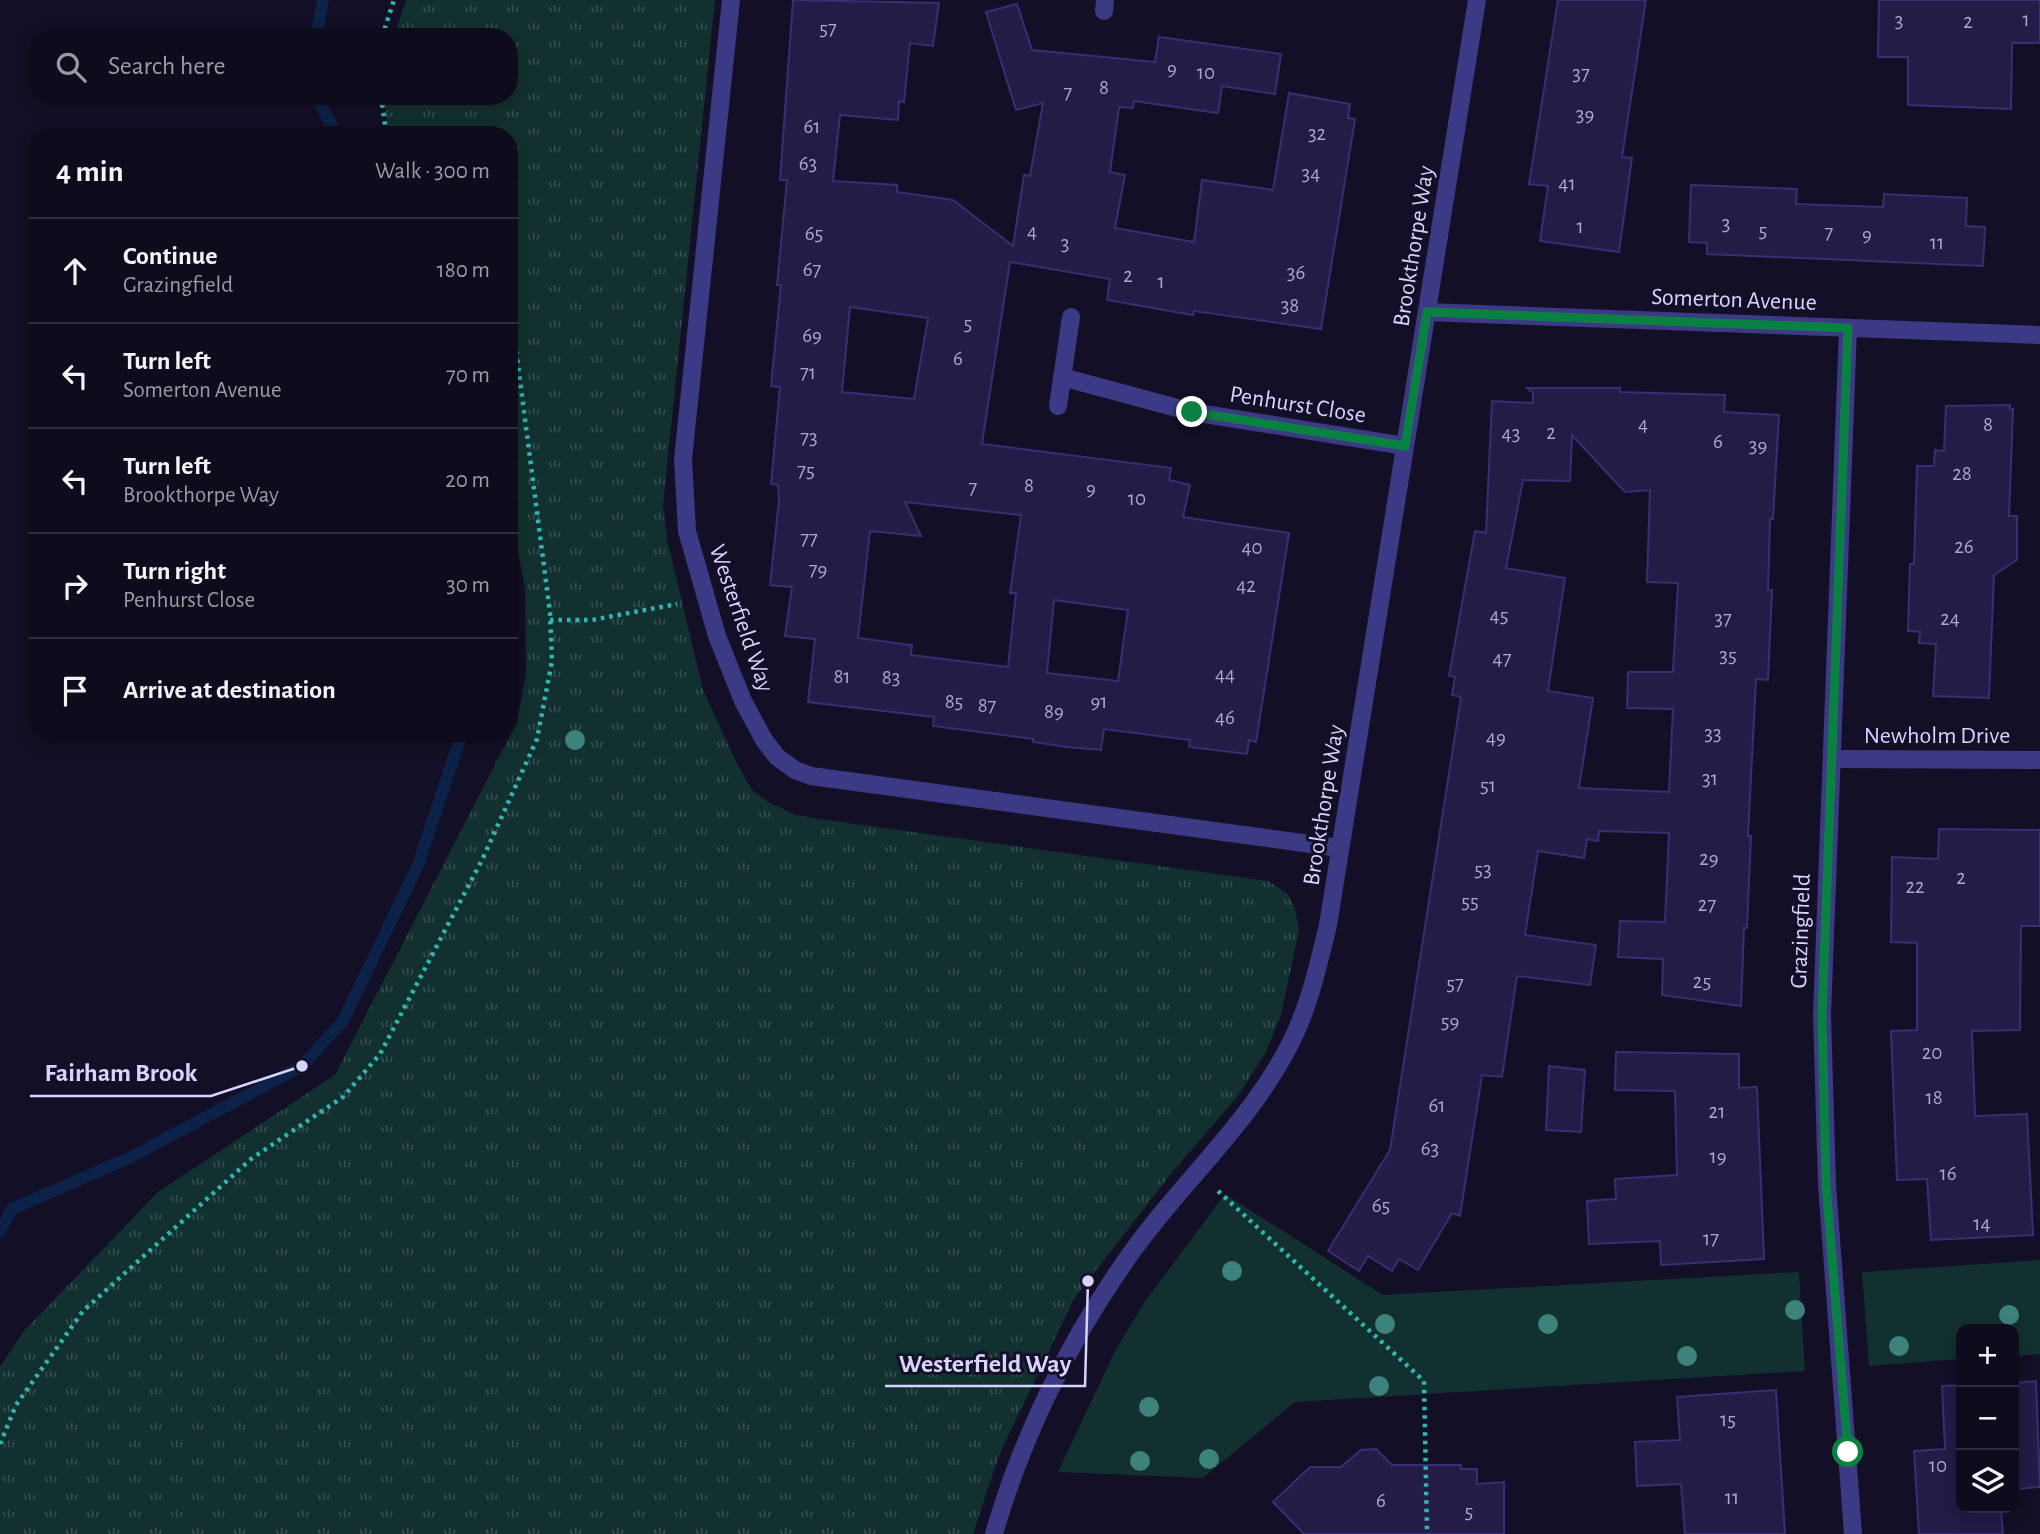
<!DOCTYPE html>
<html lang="en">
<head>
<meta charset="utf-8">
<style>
  :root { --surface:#0e0b1c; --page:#1c1929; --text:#f1f3f6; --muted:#9b9ba3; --line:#2e2b3b }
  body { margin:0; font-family:"Alegreya Sans",sans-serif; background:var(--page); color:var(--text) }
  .controls { position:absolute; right:21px; bottom:21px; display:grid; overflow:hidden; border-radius:14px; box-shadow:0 4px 18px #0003 }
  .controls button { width:63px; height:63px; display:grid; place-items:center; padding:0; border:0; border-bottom:2px solid var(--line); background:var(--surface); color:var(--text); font:35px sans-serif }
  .stop { position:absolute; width:21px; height:21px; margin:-16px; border:5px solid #0b8043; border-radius:50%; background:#fff }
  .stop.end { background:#0b8043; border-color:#fff; box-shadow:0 2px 7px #0008 }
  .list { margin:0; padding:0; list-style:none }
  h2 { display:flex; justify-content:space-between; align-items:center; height:91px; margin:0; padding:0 28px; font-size:30px }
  h2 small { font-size:23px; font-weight:400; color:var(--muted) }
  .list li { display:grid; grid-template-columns:46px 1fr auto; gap:21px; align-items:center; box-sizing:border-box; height:105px; padding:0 28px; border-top:2px solid var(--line) }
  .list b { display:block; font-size:26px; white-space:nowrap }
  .list p { margin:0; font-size:23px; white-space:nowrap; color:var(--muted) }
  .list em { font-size:23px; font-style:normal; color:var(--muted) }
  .icon { flex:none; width:38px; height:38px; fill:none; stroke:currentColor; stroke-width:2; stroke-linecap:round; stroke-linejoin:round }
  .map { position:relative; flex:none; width:2040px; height:1534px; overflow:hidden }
  .search { position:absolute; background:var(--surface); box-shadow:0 4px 18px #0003; left:28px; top:28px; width:490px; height:77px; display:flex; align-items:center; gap:18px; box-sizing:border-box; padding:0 24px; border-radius:28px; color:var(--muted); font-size:26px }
  .panel { position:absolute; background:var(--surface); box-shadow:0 4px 18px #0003; left:28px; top:126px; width:490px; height:616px; border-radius:28px }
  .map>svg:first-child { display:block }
</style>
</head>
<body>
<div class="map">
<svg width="2040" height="1534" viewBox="0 0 2040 1534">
  <defs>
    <pattern id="park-tufts" width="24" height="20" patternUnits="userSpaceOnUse" patternTransform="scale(1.75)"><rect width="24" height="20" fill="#12302f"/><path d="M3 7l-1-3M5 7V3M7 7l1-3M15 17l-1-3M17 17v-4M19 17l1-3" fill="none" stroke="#344d4e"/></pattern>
  </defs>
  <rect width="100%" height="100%" fill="#130f26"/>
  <!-- grass -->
  <g fill="#12302f">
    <path d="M1225 1194 1383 1295 1799 1272 1805 1371 1295 1402 1203 1478 1058 1472 1115 1351 1144 1303Z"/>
    <path d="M2040 1260V1354L2014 1356V1329H1961V1359L1869 1366 1862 1272Z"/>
  </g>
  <!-- park -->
  <path fill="url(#park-tufts)" d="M406 0H715L663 505 667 539 703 690 737 764 752 790 768 802 796 815 819 819 1268 881 1287 893 1295 908 1299 930 1281 1015 1265 1054 1237 1097 1174 1170 1074 1299 999 1455 973 1534H0V1367L24 1331 158 1192 335 1075 517 722 526 673 525 588 509 504V135H388L384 96H509V37H394Z"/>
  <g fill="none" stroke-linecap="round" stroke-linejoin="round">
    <!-- stream -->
    <g stroke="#0c2248" stroke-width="12">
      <path d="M316 37 323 0"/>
      <path d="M321 96V106L337 135"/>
      <path d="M0 1231 12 1209 131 1157 302 1066 343 1021 418 865 462 733"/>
    </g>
  </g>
  <!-- building -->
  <g fill="#241b47" stroke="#3b2d73" stroke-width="2" fill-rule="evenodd">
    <path d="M793 0 939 3 933 46 910 43 904 102 899 101 898 120 840 115 833 181 897 185V192L953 200 1013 246 1024 175 1030 176 1043 103 1016 110 986 12 1017 4 1032 50 1155 62 1159 37 1281 54 1275 94 1222 86 1218 113 1134 101 1133 108 1119 107 1110 172 1125 175 1115 228 1194 242 1202 180 1273 190 1289 93 1350 104 1348 118 1355 119 1321 329 1194 311 1193 315 1107 300 1110 279 1010 262 997 346 982 444 1171 468 1169 480 1190 485 1183 517 1289 533 1256 742 1249 740 1247 754 1189 747 1190 740 1104 729 1101 750 1067 747 1033 742V739L933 726 934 717 808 702 815 639 785 636 792 587 770 585 779 500 778 485 771 484 780 387 771 386 781 285H777L787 180H780ZM850 307 928 318 914 399 842 392ZM905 502 1021 515 1010 593H1016L1008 667 911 655 912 645 858 638 870 531 921 536ZM1054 600 1128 610 1118 681 1047 673Z"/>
    <path d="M1558 0H1646L1622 157 1632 158 1619 252 1540 241 1548 186 1529 184Z"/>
    <path d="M1879 0H2040V43H2012L2011 109 1908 105V57H1878Z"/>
    <path d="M1691 185 1797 189 1796 204 1883 207 1884 194 1967 198 1966 226 1985 227 1983 266 1707 254V243L1689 242Z"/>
    <path d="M1527 388H1620V392L1725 395 1724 412 1779 415 1773 519H1770L1768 590H1772L1768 680 1756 679 1748 836H1751L1747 928H1744L1741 1006 1662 995 1663 959 1618 957 1620 921 1665 922 1669 833 1599 831 1598 841 1587 839 1584 858 1538 851 1525 935 1596 945 1590 985 1517 976 1502 1077 1482 1075 1460 1216 1452 1213 1418 1270 1399 1259 1392 1271 1368 1256 1359 1271 1328 1251 1390 1150 1461 697 1452 695 1455 677 1449 676 1475 531 1486 533 1492 401 1533 403V393ZM1572 435 1625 492 1650 490 1647 582 1678 583 1673 672H1628L1627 708 1673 709 1669 792 1579 788 1593 698 1548 691 1565 578 1506 568 1523 480 1570 481Z"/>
    <path d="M2010 405V409H2013L2009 516H2017V560L1994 575 1989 698 1933 696 1936 644 1919 643 1920 632 1908 631 1910 564H1914L1917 466H1934L1935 450 1944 451 1946 406Z"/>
    <path d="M1939 829 2040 830V926H2021L2020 1030 1972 1031 1975 1116 2027 1114 2033 1235 1931 1240 1927 1179 1897 1180 1891 1031 1917 1030V943L1891 942 1892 857 1938 859Z"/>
    <path d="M1616 1052 1739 1054V1088L1757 1087 1764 1259 1661 1265 1660 1241 1589 1244 1587 1201 1616 1199 1615 1179 1677 1175 1675 1091 1615 1090Z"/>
    <path d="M1549 1066 1585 1070 1581 1132 1546 1130Z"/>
    <path d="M2036 1381 2040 1487 2014 1489V1383Z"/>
    <path d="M1961 1385V1508H2001L2003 1534H1919L1914 1451 1945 1449 1942 1386Z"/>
    <path d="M1776 1390 1785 1534H1685L1681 1484 1637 1486 1635 1442 1680 1440 1677 1397Z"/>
    <path d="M1376 1449 1392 1465H1461V1469H1477V1484L1504 1482V1534H1304L1273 1502 1310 1467H1341L1361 1450Z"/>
  </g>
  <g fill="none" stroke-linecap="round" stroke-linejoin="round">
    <!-- path -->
    <g stroke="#2fb8b0" stroke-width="4.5" stroke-dasharray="3.5 5" stroke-linecap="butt">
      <path d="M382 37 394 0"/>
      <path d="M381 96 385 125 394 135"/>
      <path d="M509 273 517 279"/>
      <path d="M550 620H592L677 604"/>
      <path d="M1218 1191 1424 1381 1427 1534"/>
      <path d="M0 1444 16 1405 83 1311 251 1159 343 1097 380 1054 482 860 537 739 552 661 550 613 509 295"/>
    </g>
    <!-- minor -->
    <g stroke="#3d3a85" stroke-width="18">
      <path d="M731 0 683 459 687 531 717 636 743 701 764 740 777 757 795 770 811 776 1340 848"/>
      <path d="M1104 11 1105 0"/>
      <path d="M1427 312 2040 335"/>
      <path d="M1848 328 1822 1015 1827 1185 1853 1534"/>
      <path d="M1062 377 1192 412 1405 446"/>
      <path d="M1058 406 1071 317"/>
      <path d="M1833 759 2040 760"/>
      <path d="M994 1534C1021 1440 1066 1347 1122 1266 1173 1190 1247 1128 1289 1046 1309 1008 1318 966 1328 925L1477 0"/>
    </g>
  </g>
  <!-- trees -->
  <g fill="#3d827b">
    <circle cx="575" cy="740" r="10"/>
    <circle cx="1232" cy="1271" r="10"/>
    <circle cx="1795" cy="1310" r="10"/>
    <circle cx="2009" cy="1315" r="10"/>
    <circle cx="1385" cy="1324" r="10"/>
    <circle cx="1548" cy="1324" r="10"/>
    <circle cx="1899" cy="1346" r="10"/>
    <circle cx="1687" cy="1356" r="10"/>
    <circle cx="1379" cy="1386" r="10"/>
    <circle cx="1149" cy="1407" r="10"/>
    <circle cx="1209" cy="1459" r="10"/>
    <circle cx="1140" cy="1461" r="10"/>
  </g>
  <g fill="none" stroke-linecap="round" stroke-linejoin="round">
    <!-- route -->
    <path stroke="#0b8043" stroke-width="9" d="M1192 412 1405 446 1427 312 1848 328 1822 1015 1826 1185 1848 1452"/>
  </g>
  <g text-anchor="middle" stroke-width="6" stroke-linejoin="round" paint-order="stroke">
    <!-- number labels -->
    <g font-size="21" fill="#aca6d1">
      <text x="2026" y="26">1</text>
      <text x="1899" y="27">3</text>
      <text x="1968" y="28">2</text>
      <text x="828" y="35">57</text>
      <text x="1172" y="75">9</text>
      <text x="1206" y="79">10</text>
      <text x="1581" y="80">37</text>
      <text x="1104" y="94">8</text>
      <text x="1068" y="99">7</text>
      <text x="1585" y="121">39</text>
      <text x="812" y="133">61</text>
      <text x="1317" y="140">32</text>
      <text x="808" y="170">63</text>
      <text x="1311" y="180">34</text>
      <text x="1567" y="190">41</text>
      <text x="1726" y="230">3</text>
      <text x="1580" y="233">1</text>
      <text x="1763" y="237">5</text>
      <text x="1032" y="238">4</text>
      <text x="1829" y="239">7</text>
      <text x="814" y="240">65</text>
      <text x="1867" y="241">9</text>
      <text x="1937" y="249">11</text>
      <text x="1065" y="250">3</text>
      <text x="812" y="276">67</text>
      <text x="1296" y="279">36</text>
      <text x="1128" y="282">2</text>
      <text x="1161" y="288">1</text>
      <text x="1290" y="312">38</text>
      <text x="968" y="330">5</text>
      <text x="812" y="342">69</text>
      <text x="958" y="365">6</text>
      <text x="808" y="379">71</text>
      <text x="1643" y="431">4</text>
      <text x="1988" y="431">8</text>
      <text x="1551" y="439">2</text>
      <text x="1511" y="440">43</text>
      <text x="809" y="444">73</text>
      <text x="1718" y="448">6</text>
      <text x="1758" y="452">39</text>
      <text x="806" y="477">75</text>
      <text x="1962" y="480">28</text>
      <text x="1029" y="492">8</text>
      <text x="973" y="494">7</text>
      <text x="1091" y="495">9</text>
      <text x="1137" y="505">10</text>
      <text x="809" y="545">77</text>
      <text x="1964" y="553">26</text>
      <text x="1252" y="554">40</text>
      <text x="818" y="576">79</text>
      <text x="1246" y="592">42</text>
      <text x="1499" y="622">45</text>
      <text x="1723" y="625">37</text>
      <text x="1950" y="625">24</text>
      <text x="1728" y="662">35</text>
      <text x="1502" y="665">47</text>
      <text x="1225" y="681">44</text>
      <text x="842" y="683">81</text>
      <text x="891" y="684">83</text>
      <text x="954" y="708">85</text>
      <text x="1099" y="708">91</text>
      <text x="987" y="712">87</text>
      <text x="1054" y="718">89</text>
      <text x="1225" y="724">46</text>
      <text x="1713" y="740">33</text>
      <text x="1496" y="744">49</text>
      <text x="1710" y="785">31</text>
      <text x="1488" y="792">51</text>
      <text x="1709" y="865">29</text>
      <text x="1483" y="876">53</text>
      <text x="1961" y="884">2</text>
      <text x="1915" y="893">22</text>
      <text x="1470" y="908">55</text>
      <text x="1707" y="911">27</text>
      <text x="1702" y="988">25</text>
      <text x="1455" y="990">57</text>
      <text x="1450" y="1028">59</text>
      <text x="1932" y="1059">20</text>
      <text x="1934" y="1104">18</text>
      <text x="1437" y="1112">61</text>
      <text x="1717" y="1118">21</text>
      <text x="1430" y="1155">63</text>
      <text x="1718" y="1163">19</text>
      <text x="1948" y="1180">16</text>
      <text x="1381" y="1212">65</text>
      <text x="1982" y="1230">14</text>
      <text x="1711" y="1245">17</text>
      <text x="1728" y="1426">15</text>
      <text x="1938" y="1472">10</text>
      <text x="1732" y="1504">11</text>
      <text x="1381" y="1507">6</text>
      <text x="1469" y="1518">5</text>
    </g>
    <!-- street labels -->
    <g font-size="24" fill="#d9d4ff" stroke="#130f26">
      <text transform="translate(1413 246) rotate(-81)" y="8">Brookthorpe Way</text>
      <text transform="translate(1734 299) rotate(2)" y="8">Somerton Avenue</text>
      <text transform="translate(1298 404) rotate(9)" y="8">Penhurst Close</text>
      <text transform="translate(742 618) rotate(71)" y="8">Westerfield Way</text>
      <text x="1937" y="743">Newholm Drive</text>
      <text transform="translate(1323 805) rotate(-81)" y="8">Brookthorpe Way</text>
      <text transform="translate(1800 931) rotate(-88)" y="8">Grazingfield</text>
    </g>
  </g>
  <!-- callouts -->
  <path fill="none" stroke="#d9d4ff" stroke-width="2.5" d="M302 1066L211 1096H30M1088 1281L1085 1386H885"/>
  <g fill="#d9d4ff" stroke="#130f26" stroke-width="2.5">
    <circle cx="302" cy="1066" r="7"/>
    <circle cx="1088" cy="1281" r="7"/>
  </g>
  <g font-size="26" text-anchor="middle" font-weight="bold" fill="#d9d4ff" stroke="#130f26" stroke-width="6" stroke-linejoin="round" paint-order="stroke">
    <text x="121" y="1081">Fairham Brook</text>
    <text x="985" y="1372">Westerfield Way</text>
  </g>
</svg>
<div class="controls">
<button>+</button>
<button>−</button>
<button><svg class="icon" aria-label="layers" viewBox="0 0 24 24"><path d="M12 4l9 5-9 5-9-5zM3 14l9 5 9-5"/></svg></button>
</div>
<div class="stop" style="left:1848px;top:1452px"></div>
<div class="stop end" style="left:1192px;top:412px"></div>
<div class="search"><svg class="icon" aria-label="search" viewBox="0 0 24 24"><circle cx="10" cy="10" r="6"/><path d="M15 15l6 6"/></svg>Search here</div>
<section class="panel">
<h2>4 min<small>Walk · 300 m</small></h2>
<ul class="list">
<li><svg class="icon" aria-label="ahead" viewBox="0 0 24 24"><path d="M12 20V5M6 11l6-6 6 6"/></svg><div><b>Continue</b><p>Grazingfield</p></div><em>180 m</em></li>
<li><svg class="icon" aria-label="left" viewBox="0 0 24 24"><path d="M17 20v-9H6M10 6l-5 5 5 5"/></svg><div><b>Turn left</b><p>Somerton Avenue</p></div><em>70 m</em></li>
<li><svg class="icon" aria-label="left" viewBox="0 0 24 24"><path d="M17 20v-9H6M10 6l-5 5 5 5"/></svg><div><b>Turn left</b><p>Brookthorpe Way</p></div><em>20 m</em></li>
<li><svg class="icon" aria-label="right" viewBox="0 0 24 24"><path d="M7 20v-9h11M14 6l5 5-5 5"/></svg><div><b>Turn right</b><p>Penhurst Close</p></div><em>30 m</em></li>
<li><svg class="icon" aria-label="arrive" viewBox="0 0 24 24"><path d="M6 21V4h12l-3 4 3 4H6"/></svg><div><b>Arrive at destination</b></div></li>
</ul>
</section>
</div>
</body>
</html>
